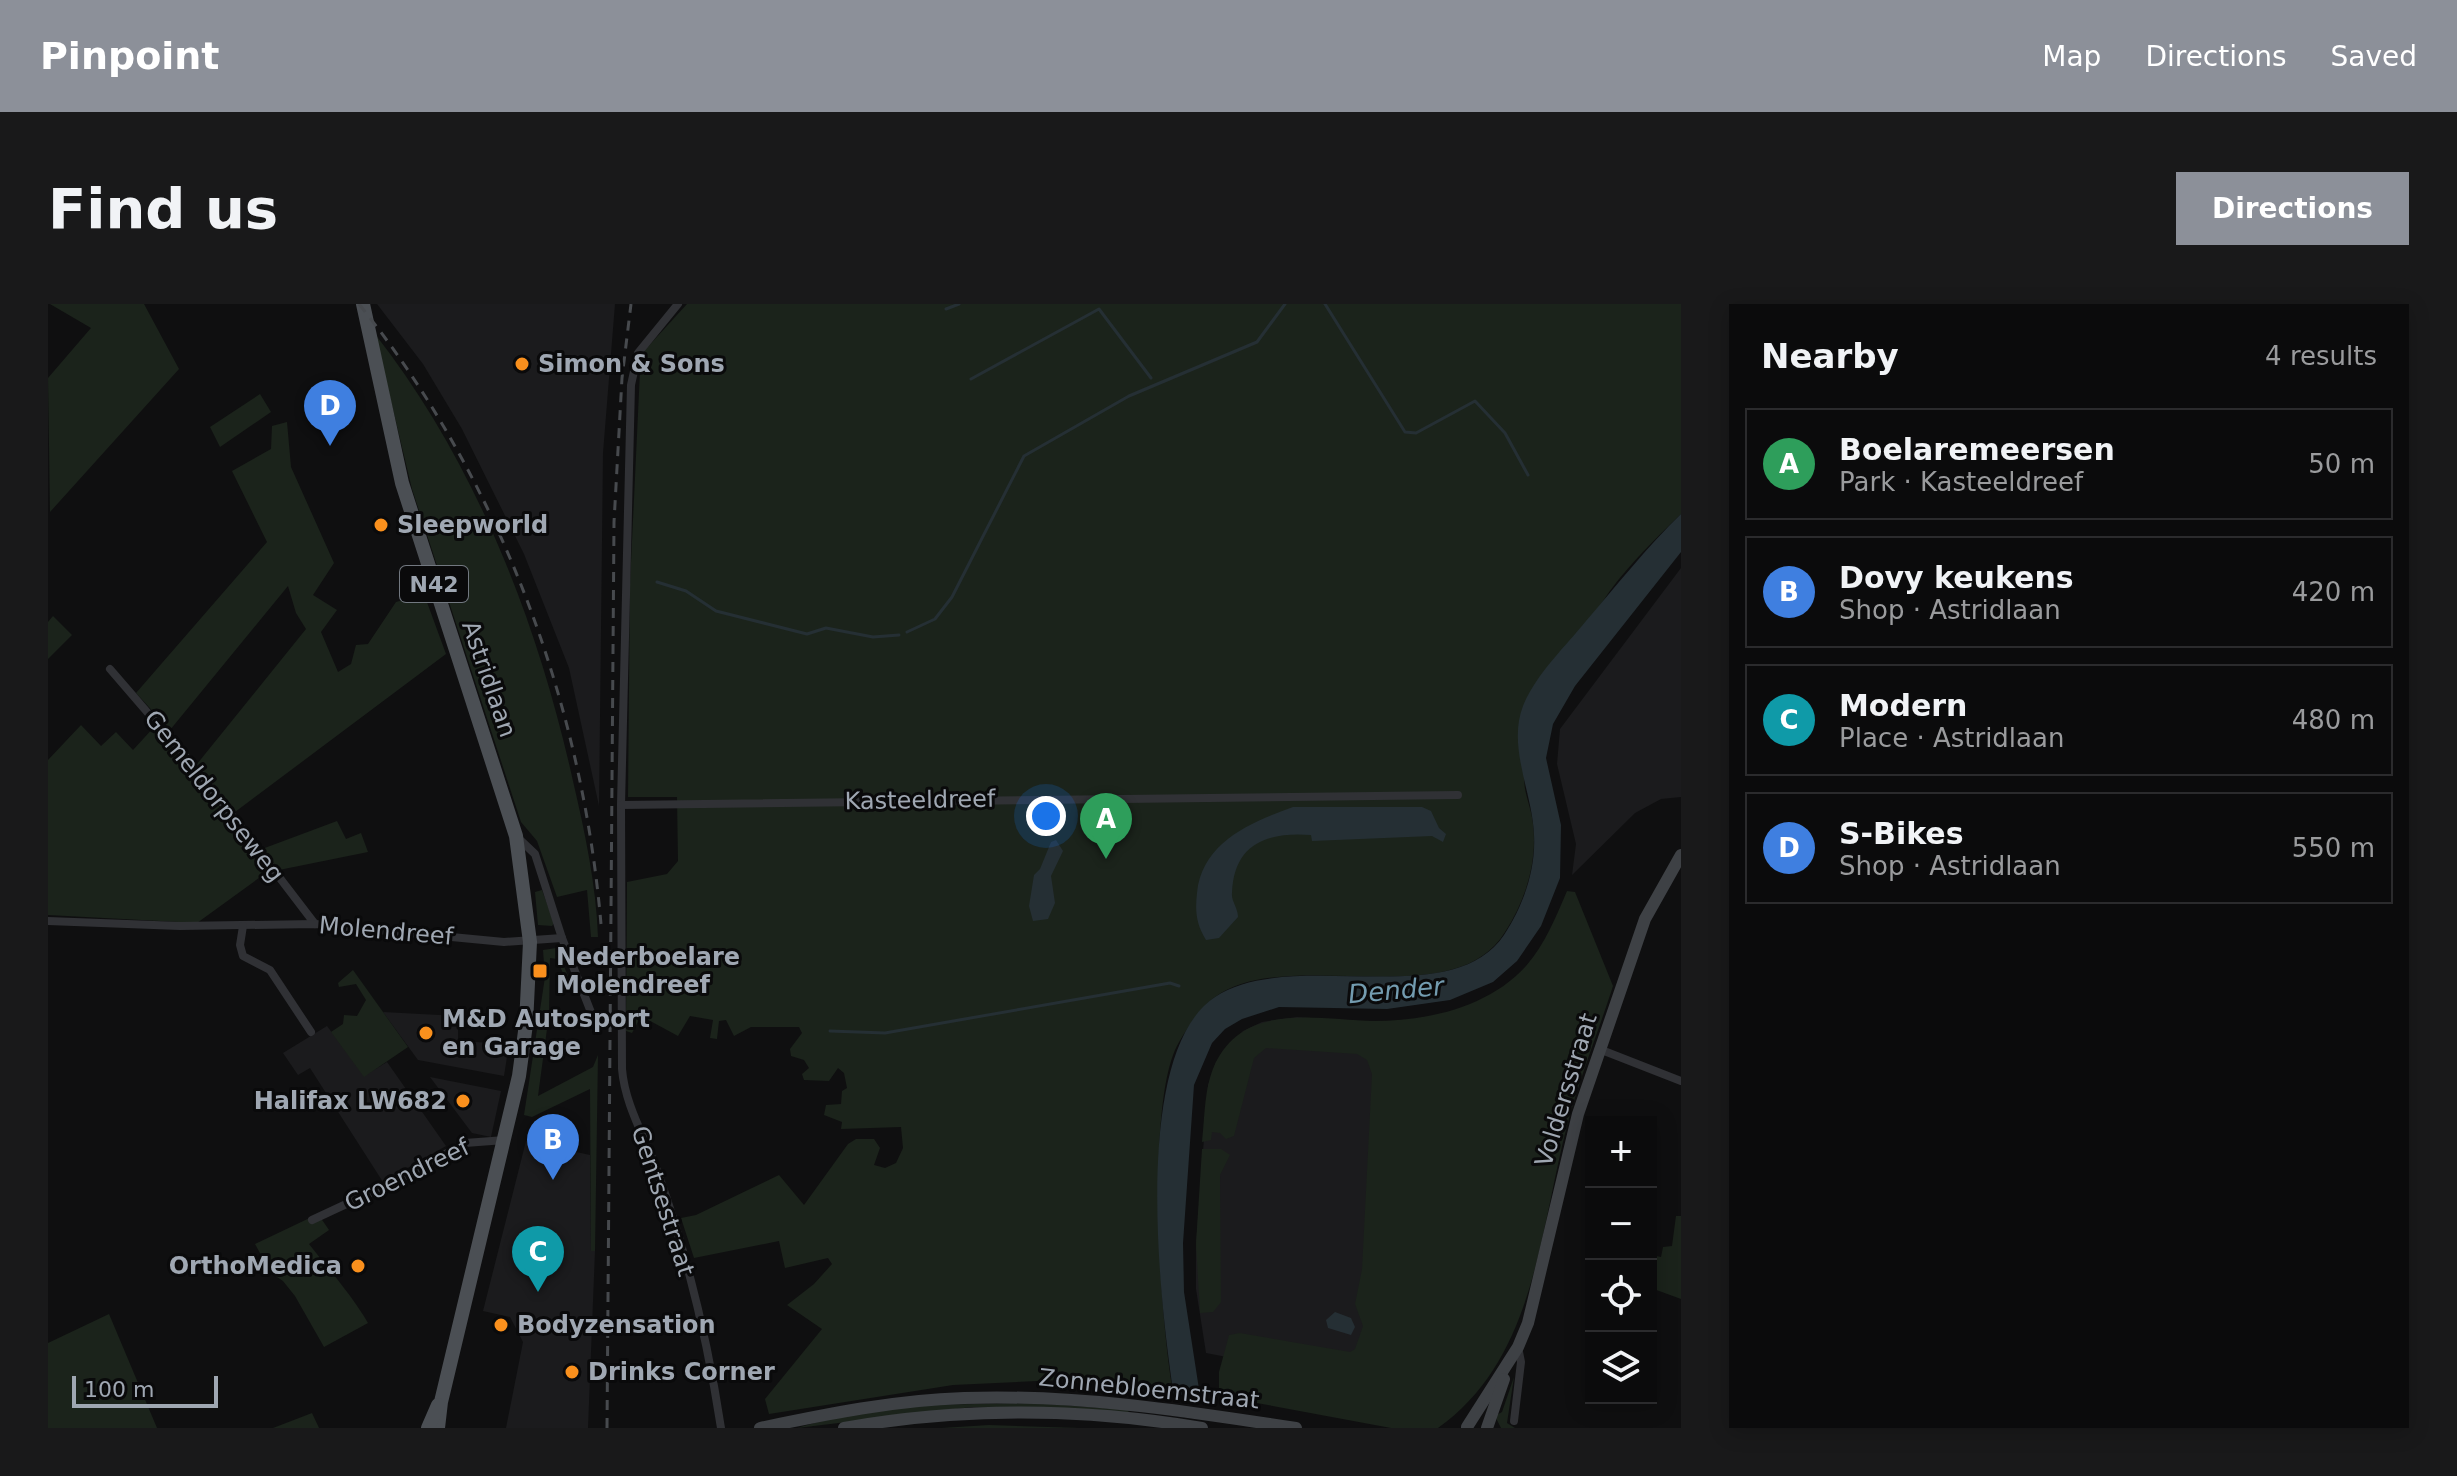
<!DOCTYPE html>
<html lang="en">
<head>
<meta charset="utf-8">
<style>
  :root { --surface:#0b0b0c; --page:#19191a; --text:#f1f3f6; --muted:#9a9b9d; --line:#2b2b2d; --accent:#8c9099 }
  body { margin:0; font-family:"DejaVu Sans",sans-serif; background:var(--page); color:var(--text) }
  .controls { position:absolute; right:24px; bottom:24px; display:grid; overflow:hidden; border-radius:0px; box-shadow:0 4px 20px #0003 }
  .controls button { width:72px; height:72px; display:grid; place-items:center; padding:0; border:0; border-bottom:2px solid var(--line); background:var(--surface); color:var(--text); font:40px sans-serif }
  .scale { position:absolute; left:24px; bottom:20px; width:146px; box-sizing:border-box; padding-left:8px; border:4px solid #9fa7b2; border-top:0; font-size:22px; line-height:28px; white-space:nowrap; color:#9fa7b2; -webkit-text-stroke:6px #0a0a0b; paint-order:stroke }
  .you { position:absolute; left:998px; top:512px; width:28px; height:28px; margin:-20px; border:6px solid #fff; border-radius:50%; background:#1a73e8; box-shadow:0 0 0 12px #1a73e833 }
  .badge { display:grid; place-items:center; width:52px; height:52px; border-radius:50%; background:var(--accent); color:#fff; font-size:26px; font-weight:700 }
  .pin { position:absolute; translate:-50% -66px; filter:drop-shadow(0 2px 4px #0008) }
  .pin::after { content:''; position:absolute; top:42px; width:28px; height:24px; background:inherit; clip-path:polygon(0 0,100% 0,50% 100%) }
  .list { margin:0; padding:0; list-style:none }
  h2 { display:flex; justify-content:space-between; align-items:center; height:104px; margin:0; padding:0 32px; font-size:34px }
  h2 small { font-size:26px; font-weight:400; color:var(--muted) }
  .list li { display:grid; grid-template-columns:52px 1fr auto; gap:24px; align-items:center; box-sizing:border-box; height:112px; margin:0 16px 16px; padding:0 16px; border:2px solid var(--line); border-radius:0px }
  .list b { display:block; font-size:30px; white-space:nowrap }
  .list p { margin:0; font-size:26px; white-space:nowrap; color:var(--muted) }
  .list em { font-size:26px; font-style:normal; color:var(--muted) }
  .icon { flex:none; width:44px; height:44px; fill:none; stroke:currentColor; stroke-width:2; stroke-linecap:round; stroke-linejoin:round }
  .map { position:relative; flex:none; width:1633px; height:1124px; overflow:hidden; border-radius:0px }
  header { display:flex; align-items:center; gap:48px; box-sizing:border-box; height:112px; padding:0 40px; background:var(--accent); color:#fff }
  header strong { font-size:38px }
  nav { display:flex; gap:44px; margin-inline-start:auto; font-size:28px }
  .intro { display:flex; align-items:center; justify-content:space-between; box-sizing:border-box; height:192px; padding:0 48px }
  h1 { margin:0; font-size:56px }
  .button { padding:20px 36px; border-radius:0px; background:var(--accent); color:#fff; font-size:28px; font-weight:700 }
  main { display:flex; gap:48px; padding:0 48px }
  aside { flex:1; background:var(--surface); border-radius:0px; box-shadow:0 4px 20px #0003 }
  .map>svg:first-child { display:block }
</style>
</head>
<body>
<header>
<strong>Pinpoint</strong>
<nav><a>Map</a><a>Directions</a><a>Saved</a></nav>
</header>
<div class="intro"><h1>Find us</h1><a class="button">Directions</a></div>
<main>
<div class="map">
<svg width="1633" height="1124" viewBox="0 0 1633 1124">
  <rect width="100%" height="100%" fill="#0f0f10"/>
  <!-- built -->
  <g fill="#1b1b1d">
    <path d="M329 0H567L555 149 551 502 521 364 476 250 414 125 375 60Z"/>
    <path d="M1633 264V493L1613 495 1587 509 1524 571 1528 540 1509 460 1512 425Z"/>
    <path d="M335 708 410 712V737L461 740 456 772 370 756Z"/>
    <path d="M1249 713 1335 719 1312 1079 1158 1049 1148 985V940L1160 781 1168 758 1195 727 1214 718Z"/>
    <path d="M279 722 316 772 339 758 398 842 335 878 262 764 250 771 235 749Z"/>
    <path d="M382 773 453 787 443 833 424 829Z"/>
    <path d="M478 837 542 851 543 946 547 947 540 1124H458L475 1038 462 1013 435 1007Z"/>
  </g>
  <!-- green -->
  <g fill="#1b231b">
    <path d="M2 0H96L131 65 2 208 0 74 43 24Z"/>
    <path d="M639 0H1633V210C1605 237 1574 267 1553 300 1533 331 1521 372 1506 405 1497 427 1483 449 1477 472 1474 483 1482 501 1484 513 1491 553 1479 594 1457 628 1405 713 1240 640 1167 693 1153 702 1134 731 1127 746 1099 811 1112 1010 1124 1082L1031 1075 905 1081 721 1110 717 1095 774 1025 739 1001 766 980 784 960 780 954 737 964 731 937 646 954 633 914 648 911 731 871 756 901 800 840 808 835H826L832 844 826 861 837 864 848 859 855 844 853 823 793 825 794 818 776 811 778 801 793 800 794 787 799 784 796 769 790 764 781 777 756 776 754 770 761 764 756 756 743 752 742 745 754 729 751 723H703L686 732 678 716 671 717 669 735 662 734 665 716 642 712 630 732 593 712 584 729 578 727 579 578 619 570 630 557 629 493H580L582 280 592 67 597 46Z"/>
    <path d="M327 30C428 159 490 319 525 477 537 529 548 580 550 633H543L539 586 509 593 489 537 473 518 364 185Z"/>
    <path d="M212 90 223 108 172 143 162 123Z"/>
    <path d="M239 118 243 163 286 259 265 291 289 306 273 328 290 368 303 360 308 341 320 340 348 298 376 290 398 350 187 508 149 460 258 325 248 309 240 282 122 426 88 389 219 238 184 167 223 145 224 122Z"/>
    <path d="M5 312 24 331 0 355V318Z"/>
    <path d="M33 421 53 442 68 428 85 446 107 422 222 566 149 619 0 611V456Z"/>
    <path d="M289 517 298 535 313 529 320 548 231 566 214 545Z"/>
    <path d="M494 586 506 619 504 622 490 621 487 588Z"/>
    <path d="M1519 587 1527 588 1565 682C1550 729 1531 775 1519 822 1491 929 1487 1055 1390 1124H1343L1171 1092V1068L1181 1031 1192 1029 1302 1048 1307 1045 1315 1022 1307 1000 1314 965 1324 770 1319 756 1309 750 1218 744 1206 754 1186 832 1178 835 1172 829 1164 828 1163 836 1154 838C1157 812 1156 784 1167 760 1197 697 1270 716 1326 717 1380 717 1441 703 1478 662 1497 640 1508 613 1519 587Z"/>
    <path d="M508 644 524 681 522 686 509 655 502 654 501 710 490 792 545 763 550 751 547 947H543L542 785 484 813 476 811 497 673 495 646Z"/>
    <path d="M305 666 360 743 316 773 283 728 295 720 296 711 309 712 318 696 308 680 291 683 290 679Z"/>
    <path d="M1154 845H1173L1182 851 1172 871 1173 998 1165 1008 1152 1009 1148 940Z"/>
    <path d="M270 910 281 926 261 940C282 967 303 990 320 1019L276 1043 247 992 235 977 223 969 207 940Z"/>
    <path d="M1628 912H1633V995L1603 984 1608 952 1613 953 1615 943 1624 942Z"/>
    <path d="M61 1010 109 1124H0V1039Z"/>
    <path d="M1466 1073 1459 1119 1467 1124H1453L1447 1112 1454 1108Z"/>
    <path d="M987 1099 1081 1106 1080 1109 924 1103 749 1124 798 1110 868 1101Z"/>
    <path d="M264 1109 271 1124H225Z"/>
    <path d="M941 1121 1033 1124H893Z"/>
  </g>
  <!-- water -->
  <g fill="#252f34">
    <path d="M1633 210V248L1527 382 1505 420 1498 454 1513 521 1512 574 1493 622 1469 657 1445 678 1402 696 1339 705 1231 703 1194 715 1177 725 1164 739 1146 781 1135 939 1136 988 1157 1124H1131C1115 1030 1077 753 1167 693 1242 642 1403 710 1456 631 1475 602 1488 566 1486 531 1485 490 1459 443 1475 402 1488 370 1517 343 1538 317 1569 281 1599 243 1633 210Z"/>
    <path d="M1245 503H1374L1383 507 1391 524 1398 530 1395 538 1384 532 1264 537 1263 531C1221 528 1186 538 1184 589 1183 597 1190 604 1190 613L1171 634 1158 636C1148 620 1147 607 1149 589 1154 538 1203 518 1245 503Z"/>
    <path d="M1008 536 1015 547 1003 572 1007 599 1000 615 985 617 981 602 986 571 992 565 1003 538Z"/>
    <path d="M1287 1008 1303 1014 1307 1023 1303 1031 1280 1024 1278 1016Z"/>
  </g>
  <!-- pier -->
  <path fill="#0f0f10" d="M1121 1089 1156 1094 1161 1124H1127Z"/>
  <g fill="none" stroke-linecap="round" stroke-linejoin="round">
    <!-- stream -->
    <g stroke="#252f34" stroke-width="3">
      <path d="M1277 0 1357 128 1368 129 1427 97 1457 129 1480 171"/>
      <path d="M898 5 911 0"/>
      <path d="M923 75 1051 5 1103 74"/>
      <path d="M609 278 638 287 668 307 759 330 778 324 825 333 851 331"/>
      <path d="M859 328 887 315 904 293 976 152 1081 92 1209 38 1237 0"/>
      <path d="M782 727 837 729 1122 679 1131 682"/>
    </g>
    <!-- street -->
    <g stroke="#303135" stroke-width="8">
      <path d="M630 0 590 49 583 81 573 501 574 765C577 802 598 835 610 869 639 950 660 1039 673 1124"/>
      <path d="M62 365 150 467 267 620"/>
      <path d="M573 501 1410 491"/>
      <path d="M468 532 487 550 514 634 546 716"/>
      <path d="M0 617 132 622 267 620 456 638 514 634"/>
      <path d="M195 622 192 641 195 652 222 666 263 728"/>
      <path d="M1551 745 1633 777"/>
      <path d="M264 916 352 875 417 839 457 836"/>
      <path d="M1466 1117 1473 1058 1470 1043"/>
    </g>
    <!-- secondary -->
    <g stroke="#3e4145" stroke-width="12">
      <path d="M1419 1123 1470 1043 1480 1019 1530 810 1597 615 1633 551"/>
      <path d="M712 1124C779 1110 847 1096 916 1094 1028 1090 1138 1107 1248 1124"/>
      <path d="M796 1124C915 1103 1035 1104 1154 1124"/>
      <path d="M1439 1124 1456 1075"/>
    </g>
    <!-- primary -->
    <g stroke="#4b4f54" stroke-width="14">
      <path d="M315 0 354 179 468 532 482 638 478 720 471 772 393 1098 390 1124"/>
      <path d="M380 1124 390 1101"/>
    </g>
    <!-- rail -->
    <g stroke="#474a4e" stroke-width="3" stroke-dasharray="10 8" stroke-linecap="butt">
      <path d="M311 0C451 174 534 398 553 620"/>
      <path d="M559 1124 566 218 574 74 583 0"/>
    </g>
  </g>
  <!-- markers -->
  <g fill="#fa901d" stroke="#0a0a0b" stroke-width="3">
    <circle cx="474" cy="60" r="8"/>
    <circle cx="333" cy="221" r="8"/>
    <rect x="484" y="659" width="16" height="16" rx="4"/>
    <circle cx="378" cy="729" r="8"/>
    <circle cx="415" cy="797" r="8"/>
    <circle cx="310" cy="962" r="8"/>
    <circle cx="453" cy="1021" r="8"/>
    <circle cx="524" cy="1068" r="8"/>
  </g>
  <g text-anchor="middle" stroke-width="6" stroke-linejoin="round" paint-order="stroke">
    <!-- shield labels -->
    <rect fill="#0a0a0b" stroke="#727880" stroke-width="2" x="352" y="262" width="68" height="36" rx="6"/>
    <g font-size="22" font-weight="bold" fill="#9fa7b2">
      <text x="386" y="288">N42</text>
    </g>
    <!-- poi labels -->
    <g font-size="24" font-weight="bold" fill="#9fa7b2" stroke="#0a0a0b" text-anchor="start">
      <text x="490" y="68">Simon &amp; Sons</text>
      <text x="349" y="229">Sleepworld</text>
      <text x="508" y="661">Nederboelare<tspan x="508" dy="28">Molendreef</tspan></text>
      <text x="394" y="723">M&amp;D Autosport<tspan x="394" dy="28">en Garage</tspan></text>
      <text x="399" y="805" text-anchor="end">Halifax LW682</text>
      <text x="294" y="970" text-anchor="end">OrthoMedica</text>
      <text x="469" y="1029">Bodyzensation</text>
      <text x="540" y="1076">Drinks Corner</text>
    </g>
    <!-- street labels -->
    <g font-size="24" fill="#9fa7b2" stroke="#0a0a0b">
      <text transform="translate(441 375) rotate(71)" y="8">Astridlaan</text>
      <text transform="translate(166 492) rotate(52)" y="8">Gemeldorpseweg</text>
      <text transform="translate(872 496) rotate(-1)" y="8">Kasteeldreef</text>
      <text transform="translate(338 627) rotate(5)" y="8">Molendreef</text>
      <text transform="translate(1518 786) rotate(-73)" y="8">Voldersstraat</text>
      <text transform="translate(359 871) rotate(-26)" y="8">Groendreef</text>
      <text transform="translate(615 897) rotate(72)" y="8">Gentsestraat</text>
      <text transform="translate(1101 1085) rotate(6)" y="8">Zonnebloemstraat</text>
    </g>
    <!-- water labels -->
    <g font-size="26" font-style="italic" fill="#739cb0" stroke="#0a0a0b">
      <text transform="translate(1348 686) rotate(-5)" y="9">Dender</text>
    </g>
  </g>
</svg>
<div class="controls">
<button>+</button>
<button>−</button>
<button><svg class="icon" aria-label="locate" viewBox="0 0 24 24"><circle cx="12" cy="12" r="6"/><path d="M12 2v4M12 18v4M2 12h4M18 12h4"/></svg></button>
<button><svg class="icon" aria-label="layers" viewBox="0 0 24 24"><path d="M12 4l9 5-9 5-9-5zM3 14l9 5 9-5"/></svg></button>
</div>
<div class="scale">100 m</div>
<div class="you"></div>
<div class="pin badge" style="left:1058px;top:555px;background:#2e9e5b">A</div>
<div class="pin badge" style="left:505px;top:876px;background:#3f7fe0">B</div>
<div class="pin badge" style="left:490px;top:988px;background:#0f9aa8">C</div>
<div class="pin badge" style="left:282px;top:142px;background:#3f7fe0">D</div>
</div>
<aside>
<h2>Nearby<small>4 results</small></h2>
<ul class="list">
<li><span class="badge" style="background:#2e9e5b">A</span><div><b>Boelaremeersen</b><p>Park · Kasteeldreef</p></div><em>50 m</em></li>
<li><span class="badge" style="background:#3f7fe0">B</span><div><b>Dovy keukens</b><p>Shop · Astridlaan</p></div><em>420 m</em></li>
<li><span class="badge" style="background:#0f9aa8">C</span><div><b>Modern</b><p>Place · Astridlaan</p></div><em>480 m</em></li>
<li><span class="badge" style="background:#3f7fe0">D</span><div><b>S-Bikes</b><p>Shop · Astridlaan</p></div><em>550 m</em></li>
</ul>
</aside>
</main>
</body>
</html>
